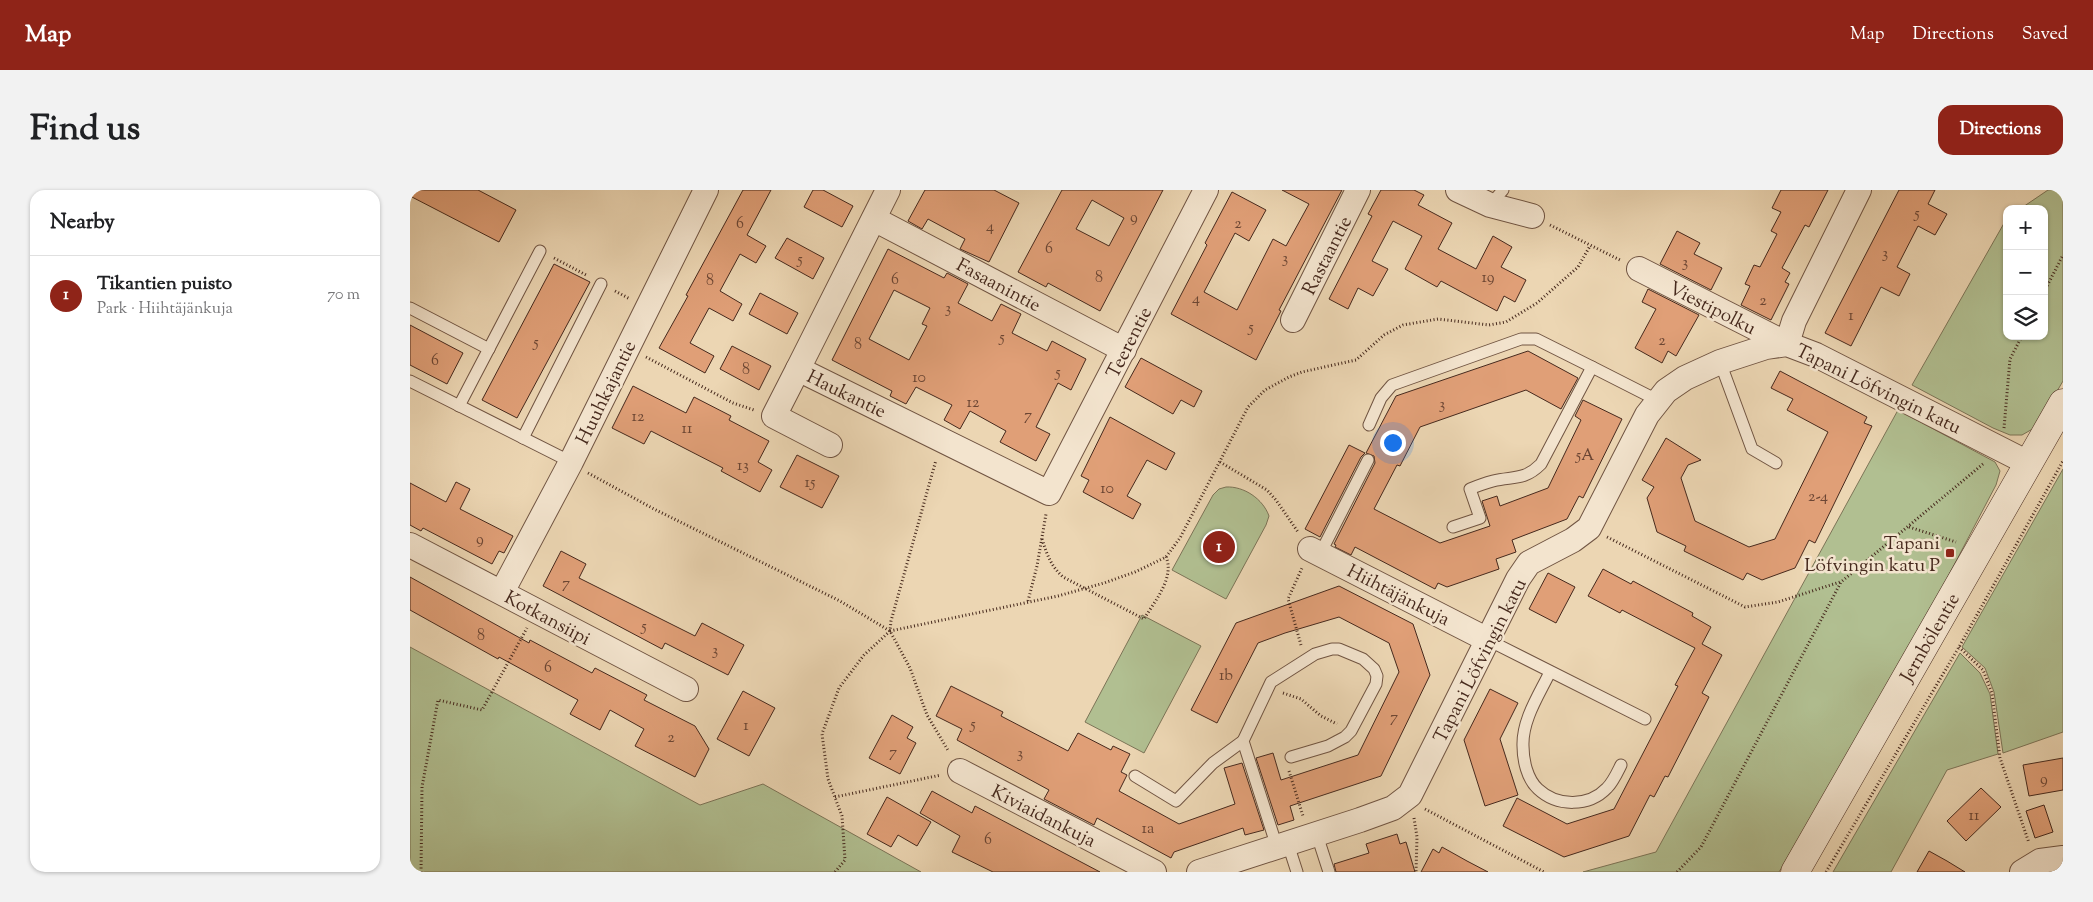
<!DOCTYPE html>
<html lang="en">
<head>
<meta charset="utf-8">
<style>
  :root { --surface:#fff; --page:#f2f2f2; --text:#202124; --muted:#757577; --line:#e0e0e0; --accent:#8f2418 }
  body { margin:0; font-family:"Sorts Mill Goudy",serif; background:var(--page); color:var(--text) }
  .controls { position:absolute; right:15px; top:15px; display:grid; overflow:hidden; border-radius:10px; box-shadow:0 1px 4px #0004 }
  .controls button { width:45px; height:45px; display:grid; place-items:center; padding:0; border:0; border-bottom:1px solid var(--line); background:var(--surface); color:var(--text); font:25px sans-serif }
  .you { position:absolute; left:982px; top:252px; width:18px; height:18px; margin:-12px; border:4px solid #fff; border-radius:50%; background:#1a73e8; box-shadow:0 0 0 8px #1a73e833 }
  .badge { display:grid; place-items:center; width:32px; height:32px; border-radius:50%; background:var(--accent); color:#fff; font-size:16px; font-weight:700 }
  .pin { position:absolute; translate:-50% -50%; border:2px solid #fff; box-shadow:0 1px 5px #0006 }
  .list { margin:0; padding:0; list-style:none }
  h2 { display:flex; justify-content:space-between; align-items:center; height:65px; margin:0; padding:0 20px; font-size:21px }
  h2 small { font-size:16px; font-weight:400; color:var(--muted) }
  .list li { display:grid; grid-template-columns:32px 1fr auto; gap:15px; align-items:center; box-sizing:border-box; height:80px; padding:0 20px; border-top:1px solid var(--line) }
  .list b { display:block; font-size:19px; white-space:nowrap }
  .list p { margin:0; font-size:16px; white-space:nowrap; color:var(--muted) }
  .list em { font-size:16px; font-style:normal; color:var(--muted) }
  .icon { flex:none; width:28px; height:28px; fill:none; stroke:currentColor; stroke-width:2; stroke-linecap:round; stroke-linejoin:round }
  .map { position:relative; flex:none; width:1653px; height:682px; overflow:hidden; border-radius:15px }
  header { display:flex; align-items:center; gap:30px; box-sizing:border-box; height:70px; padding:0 25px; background:var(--accent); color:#fff }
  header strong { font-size:24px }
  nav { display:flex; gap:28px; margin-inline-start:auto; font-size:18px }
  .intro { display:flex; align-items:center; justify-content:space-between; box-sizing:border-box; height:120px; padding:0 30px }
  h1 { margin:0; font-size:35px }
  .button { padding:12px 22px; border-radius:15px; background:var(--accent); color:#fff; font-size:18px; font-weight:700 }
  main { display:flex; gap:30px; padding:0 30px }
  aside { flex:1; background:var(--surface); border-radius:15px; box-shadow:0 1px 4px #0004 }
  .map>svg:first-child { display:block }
</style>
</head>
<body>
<header>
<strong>Map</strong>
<nav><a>Map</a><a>Directions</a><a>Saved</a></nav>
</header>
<div class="intro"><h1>Find us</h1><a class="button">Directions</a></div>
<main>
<aside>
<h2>Nearby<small></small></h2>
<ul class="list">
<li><span class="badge">1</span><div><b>Tikantien puisto</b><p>Park · Hiihtäjänkuja</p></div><em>70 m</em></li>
</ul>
</aside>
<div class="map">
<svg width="1653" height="682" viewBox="0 0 1653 682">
  <rect width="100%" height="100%" fill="#ecd6b3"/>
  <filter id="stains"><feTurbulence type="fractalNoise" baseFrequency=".004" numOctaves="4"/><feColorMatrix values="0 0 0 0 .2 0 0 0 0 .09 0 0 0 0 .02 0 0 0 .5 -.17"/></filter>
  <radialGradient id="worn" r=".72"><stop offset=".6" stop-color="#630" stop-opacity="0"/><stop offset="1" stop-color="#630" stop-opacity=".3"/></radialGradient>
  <!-- green -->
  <g fill="#b1bf91" stroke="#7c7457">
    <path d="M1638 0H1653V191L1626 237 1612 245H1600L1583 238 1502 195 1597 28V146H1634V19H1610Z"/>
    <path d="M1488 220 1585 272 1590 281 1586 295 1501 457 1369 682H1173L1246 662Z"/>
    <path d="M1653 279V542L1593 563 1584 502 1575 478 1552 457Z"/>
    <path d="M816 297C834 296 853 309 859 326L856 335 816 409 762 380 803 305 809 299Z"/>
    <path d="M732 425 791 456 734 563 675 532Z"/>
    <path d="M0 457 290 615 353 594 511 682H0Z"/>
    <path d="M1550 463 1570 483 1580 504 1588 564 1537 580 1481 682H1423Z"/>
  </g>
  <!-- building -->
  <g fill="#e09f77" stroke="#46291d" fill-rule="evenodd">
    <path d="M0 0H68L106 20 89 52 0 6Z"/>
    <path d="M333 0H361L337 45 356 56 346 73 330 64 310 101 332 114 323 131 299 118 280 153 304 166 295 183 249 158 278 106 276 105Z"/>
    <path d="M403 0H413L443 16 432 37 394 17Z"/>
    <path d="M515 0H584L609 13 579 72 550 59 555 49 518 29 512 39 498 31Z"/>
    <path d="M652 0H753L690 121 638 93 636 97 608 82ZM682 10 714 28 699 56 666 39Z"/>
    <path d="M872 0H932L869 120 871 121 846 170 761 124 797 55 795 53 822 2 856 20 839 51 825 43 794 102 827 120 863 49 876 56 899 14Z"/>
    <path d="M971 0H1004L1014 5 1008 15 1042 33 1028 59 1066 79 1083 46 1102 57 1091 77 1116 90 1105 112 1094 106 1087 121 1031 91 1027 97 995 79 1012 46 983 31 962 71 978 79 963 106 948 98 938 119 919 109 962 26 958 24Z"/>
    <path d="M1371 0H1418L1399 37 1395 35 1372 78 1380 83 1375 92 1379 94 1361 130 1331 115 1340 96 1335 94 1344 75 1350 77 1367 44 1361 41 1371 22 1362 18Z"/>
    <path d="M1489 0H1525L1518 14 1537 24 1525 45 1508 36 1487 77 1500 84 1489 106 1471 97 1441 156 1415 143Z"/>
    <path d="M1267 41 1290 53 1284 64 1312 78 1301 100 1250 74Z"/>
    <path d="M377 48 414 68 403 89 365 68Z"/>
    <path d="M478 59 534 88 537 83 558 94 548 113 582 131 591 114 611 124 602 143 637 161 642 151 676 169 661 200 648 193 626 237 640 244 626 271 590 252 596 241 560 221 550 239 534 230 542 215 506 197 496 214 480 206 482 201 422 170ZM484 100 520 118 512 134 517 136 499 170 459 149Z"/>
    <path d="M144 74 180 92 107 228 72 210Z"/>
    <path d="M1238 99 1289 125 1266 166 1258 161 1252 173 1225 158 1246 119 1232 112Z"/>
    <path d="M350 103 388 123 377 144 339 124Z"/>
    <path d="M0 135 53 163 37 194 0 175Z"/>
    <path d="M322 156 361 176 349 200 310 179Z"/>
    <path d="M1118 161 1168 188 1151 219 1116 200 1010 237 990 276 987 275 964 319 1030 353 1080 336 1072 311 1087 306 1090 316 1138 298 1171 230 1165 226 1173 210 1212 229 1173 308 1169 306 1157 329 1102 350 1106 362 1086 369 1089 379 1037 397 1028 393 1025 399 945 357 941 365 925 357 926 355 924 354 965 273 964 266 956 263 986 206Z"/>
    <path d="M731 168 792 201 784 217 771 210 763 224 715 197Z"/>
    <path d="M1370 181 1457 227 1454 233 1462 236 1405 353 1399 350 1385 378 1352 390 1337 383 1333 390 1274 361 1276 356 1247 342 1237 308 1244 297 1232 290 1256 248 1291 270 1278 275 1271 288 1285 331 1339 357 1365 349 1418 242 1377 220 1383 209 1361 198Z"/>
    <path d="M223 196 276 223 284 207 321 226 319 230 359 251 348 272 362 280 350 302 311 281 313 278 241 241 234 254 202 238Z"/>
    <path d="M700 227 765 263 756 280 737 270 717 306 731 314 723 329 673 302 679 290 671 286Z"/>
    <path d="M939 255 955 263 951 267 910 347 895 339Z"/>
    <path d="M387 265 429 286 412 318 370 297Z"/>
    <path d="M46 292 60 299 50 319 103 346 94 363 89 361 82 374 13 338 11 341 0 335V293L36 312Z"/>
    <path d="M151 361 176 374 169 388 285 446 292 433 334 455 318 485 255 453 252 459 133 396Z"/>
    <path d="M1193 379 1221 394 1223 391 1283 423 1282 426 1301 437 1292 454 1312 465 1292 503 1299 507 1258 587 1255 586 1244 607 1240 605 1219 646 1154 667 1093 636 1107 608 1157 634 1204 619 1268 496 1265 495 1285 458 1212 420 1210 423 1178 406Z"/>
    <path d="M1138 383 1165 397 1146 433 1119 419Z"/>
    <path d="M0 387 119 453 120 450 182 483 185 478 237 505 234 510 285 536 299 559 285 587 225 556 234 539 200 520 190 540 160 524 168 510 89 467 88 469 0 420Z"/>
    <path d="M929 396 1003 434 1020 485 971 586 880 616 884 630 868 635 846 568 863 563 871 590 948 565 989 482 979 453 929 427 875 443 848 453 807 533 781 520 826 433Z"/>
    <path d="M541 496 593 522 591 526 658 561 668 543 701 560 703 556 720 564 711 582 717 585 709 601 769 634 825 614 814 578 832 573 854 640 835 645 833 638 764 662 761 668 687 628 684 635 634 609 639 600 547 550 552 539 526 526Z"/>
    <path d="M1080 499 1108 513 1090 549 1108 605 1075 616 1054 550Z"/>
    <path d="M333 501 365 518 339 566 307 549Z"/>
    <path d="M482 525 503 537 497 548 506 553 490 584 459 568Z"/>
    <path d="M1653 568V600L1619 606 1613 575Z"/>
    <path d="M1571 598 1591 617 1556 651 1537 631Z"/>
    <path d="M522 601 562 623 565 616 690 682H583L542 662 550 646 510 623Z"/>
    <path d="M477 607 521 632 507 656 488 645 481 657 457 644Z"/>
    <path d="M1634 615 1643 642 1625 648 1616 621Z"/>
    <path d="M987 644 990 654 996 652 1005 682H926L924 674 959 663 956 654Z"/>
    <path d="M1032 657 1057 671 1078 682H1011L1023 659 1029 663Z"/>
    <path d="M1519 661 1537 671 1555 682H1507Z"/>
  </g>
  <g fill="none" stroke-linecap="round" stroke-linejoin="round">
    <!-- lane casing -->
    <g stroke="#705442" stroke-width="13">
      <g id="lane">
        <path d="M1080 15 1093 0"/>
        <path d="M0 118 79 159"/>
        <path d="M1310 172 1342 259 1366 273"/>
        <path d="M0 191 161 272"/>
        <path d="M49 216 130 61"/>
        <path d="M959 235 971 208 982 195 1111 149H1126L1182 177"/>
        <path d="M113 248 191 94"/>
        <path d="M1043 337 1070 328 1060 299C1067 296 1075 293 1083 291 1103 286 1114 291 1131 274L1182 177 1247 210"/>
        <path d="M910 364 958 270"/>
        <path d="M1078 450 1235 529"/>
        <path d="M1140 482C1129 505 1112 530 1113 556 1113 570 1117 589 1128 599 1147 617 1179 617 1197 598 1203 592 1207 583 1211 575"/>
        <path d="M725 586 766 611 803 573 833 551"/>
        <path d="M907 645 919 682"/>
        <path d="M878 654 887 682"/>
        <path d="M867 657 833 551 861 492 905 464 922 459H929L953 469 964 479 967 486 966 494 941 541 935 547 918 556 881 567"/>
      </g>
    </g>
    <!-- street casing -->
    <g stroke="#705442" stroke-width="26">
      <g id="street">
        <path d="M478 0 388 179 639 303 796 0"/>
        <path d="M1048 0 1080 15 1122 26"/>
        <path d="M464 29 714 160"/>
        <path d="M1229 79 1377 154 1384 131 1449 0"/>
        <path d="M883 130 948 0"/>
        <path d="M388 179 364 226 420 255"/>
        <path d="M0 355 276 499"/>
        <path d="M900 359 1078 450"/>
        <path d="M92 402 161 272 296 0"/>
        <path d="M550 581 744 682"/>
        <path d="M789 682 950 630 983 618 1000 605 1108 389 1119 373 1163 350 1179 338 1237 225 1256 201 1275 188 1310 172 1356 157 1377 154 1406 165 1618 273"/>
        <path d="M1612 682 1630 671 1653 668"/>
      </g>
    </g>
    <!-- secondary casing -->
    <g stroke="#46291d" stroke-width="29">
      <path id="secondary" d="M1385 682 1653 213"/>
    </g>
    <!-- path -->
    <g stroke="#46291d" stroke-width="3" stroke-dasharray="1 2.5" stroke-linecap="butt">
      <path d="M1140 35 1210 70"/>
      <path d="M144 68 178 86"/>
      <path d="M205 101 220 109"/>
      <path d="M1634 102 1653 65"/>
      <path d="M236 167 323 213 344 220"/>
      <path d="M1594 238 1600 169 1612 146"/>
      <path d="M810 272 857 300 866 310 888 342"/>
      <path d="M178 283 244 319 430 411 480 441 500 478 517 525 539 562"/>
      <path d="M1499 337 1546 352"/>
      <path d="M1197 347 1335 417 1368 412 1430 392"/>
      <path d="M632 349C637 365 641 376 653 387L734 429C744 412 765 388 756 367"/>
      <path d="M618 411 627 376 636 324"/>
      <path d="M480 441 648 406 694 393 725 382 756 367 770 348 838 217 855 200 879 187 892 182 946 170 974 145 993 135 1028 129 1079 135 1096 132 1127 113 1168 77 1180 56"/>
      <path d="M891 455 878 409 892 378"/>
      <path d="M1549 457 1573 480 1582 503 1590 568 1619 653"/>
      <path d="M873 503 891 509 911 526 927 534"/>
      <path d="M879 581 893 626"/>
      <path d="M425 607 531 585"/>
      <path d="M1015 619 1134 682"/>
      <path d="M1004 628 1007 647 1006 682"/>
      <path d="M11 682 12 597 28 510 72 520 117 438"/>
      <path d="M425 682 435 670 432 626 418 589 412 544 429 498 454 465 480 441 481 431 526 270"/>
      <path d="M1267 682 1291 657 1431 392 1573 274"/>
      <path d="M1416 682 1549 457 1653 271"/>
    </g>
    <!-- lane -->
    <use href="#lane" stroke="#f3e4ce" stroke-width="11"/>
    <!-- street -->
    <use href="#street" stroke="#f3e4ce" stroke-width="24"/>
    <!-- secondary -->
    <use href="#secondary" stroke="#f3e4ce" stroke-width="28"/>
  </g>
  <!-- markers -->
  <rect fill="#8f2418" stroke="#f3e4ce" stroke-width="2" x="1535" y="358" width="10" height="10" rx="2.5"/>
  <g text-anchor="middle" stroke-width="5" stroke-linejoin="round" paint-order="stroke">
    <!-- number labels -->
    <g font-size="16" fill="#6c4634">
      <text x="1507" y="28">5</text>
      <text x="724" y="32">9</text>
      <text x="330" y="38">6</text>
      <text x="828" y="38">2</text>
      <text x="580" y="41">4</text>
      <text x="639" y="63">6</text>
      <text x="1475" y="68">3</text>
      <text x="875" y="73">3</text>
      <text x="390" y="74">5</text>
      <text x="1275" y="77">3</text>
      <text x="689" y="92">8</text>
      <text x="1078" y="92">19</text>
      <text x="485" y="94">6</text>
      <text x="300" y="95">8</text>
      <text x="786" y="113">4</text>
      <text x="1353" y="115">2</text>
      <text x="538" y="123">3</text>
      <text x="1441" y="130">1</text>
      <text x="841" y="142">5</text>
      <text x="592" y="152">5</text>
      <text x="1252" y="155">2</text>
      <text x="126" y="157">5</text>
      <text x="448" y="159">8</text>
      <text x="25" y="175">6</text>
      <text x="336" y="184">8</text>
      <text x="648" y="187">5</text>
      <text x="509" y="192">10</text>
      <text x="563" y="217">12</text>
      <text x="1032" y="219">3</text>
      <text x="618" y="230">7</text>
      <text x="228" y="231">12</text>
      <text x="277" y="243">11</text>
      <text x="1175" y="270">5A</text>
      <text x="333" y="280">13</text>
      <text x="400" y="297">15</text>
      <text x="697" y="303">10</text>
      <text x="1408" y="311">2-4</text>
      <text x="70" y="354">9</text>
      <text x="156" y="398">7</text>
      <text x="234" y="441">5</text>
      <text x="71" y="450">8</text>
      <text x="305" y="465">3</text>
      <text x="138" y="482">6</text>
      <text x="816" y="490">1b</text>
      <text x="984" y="532">7</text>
      <text x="563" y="539">5</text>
      <text x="336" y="540">1</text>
      <text x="261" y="552">2</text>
      <text x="483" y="567">7</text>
      <text x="610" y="568">3</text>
      <text x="1634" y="594">9</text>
      <text x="1564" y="630">11</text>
      <text x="738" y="643">1a</text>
      <text x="578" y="654">6</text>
    </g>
    <!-- street labels -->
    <g font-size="19" fill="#46291d" stroke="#f3e4ce">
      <text transform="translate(916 65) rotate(-63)" y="7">Rastaantie</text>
      <text transform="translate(589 94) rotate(28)" y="7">Fasaanintie</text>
      <text transform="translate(1303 117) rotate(27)" y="7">Viestipolku</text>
      <text transform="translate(718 152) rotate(-63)" y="7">Teerentie</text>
      <text transform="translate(1469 198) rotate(26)" y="7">Tapani Löfvingin katu</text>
      <text transform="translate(195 202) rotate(-64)" y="7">Huuhkajantie</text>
      <text transform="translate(437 203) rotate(26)" y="7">Haukantie</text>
      <text transform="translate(989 404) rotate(27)" y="7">Hiihtäjänkuja</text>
      <text transform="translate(138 427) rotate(28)" y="7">Kotkansiipi</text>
      <text transform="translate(1519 447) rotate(-60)" y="7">Jernbölentie</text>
      <text transform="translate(1069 470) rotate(-63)" y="7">Tapani Löfvingin katu</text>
      <text transform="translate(634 625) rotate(27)" y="7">Kiviaidankuja</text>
    </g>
    <!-- poi labels -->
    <g font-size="19" fill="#46291d" stroke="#f3e4ce" text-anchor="end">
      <text x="1530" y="359">Tapani<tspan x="1530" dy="22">Löfvingin katu P</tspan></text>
    </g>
  </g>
  <rect width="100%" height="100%" filter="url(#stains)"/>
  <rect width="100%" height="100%" fill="url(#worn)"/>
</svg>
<div class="controls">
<button>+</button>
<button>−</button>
<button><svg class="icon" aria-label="layers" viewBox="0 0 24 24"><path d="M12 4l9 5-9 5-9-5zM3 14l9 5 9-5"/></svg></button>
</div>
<div class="you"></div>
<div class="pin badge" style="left:809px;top:357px">1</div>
</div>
</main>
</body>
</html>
